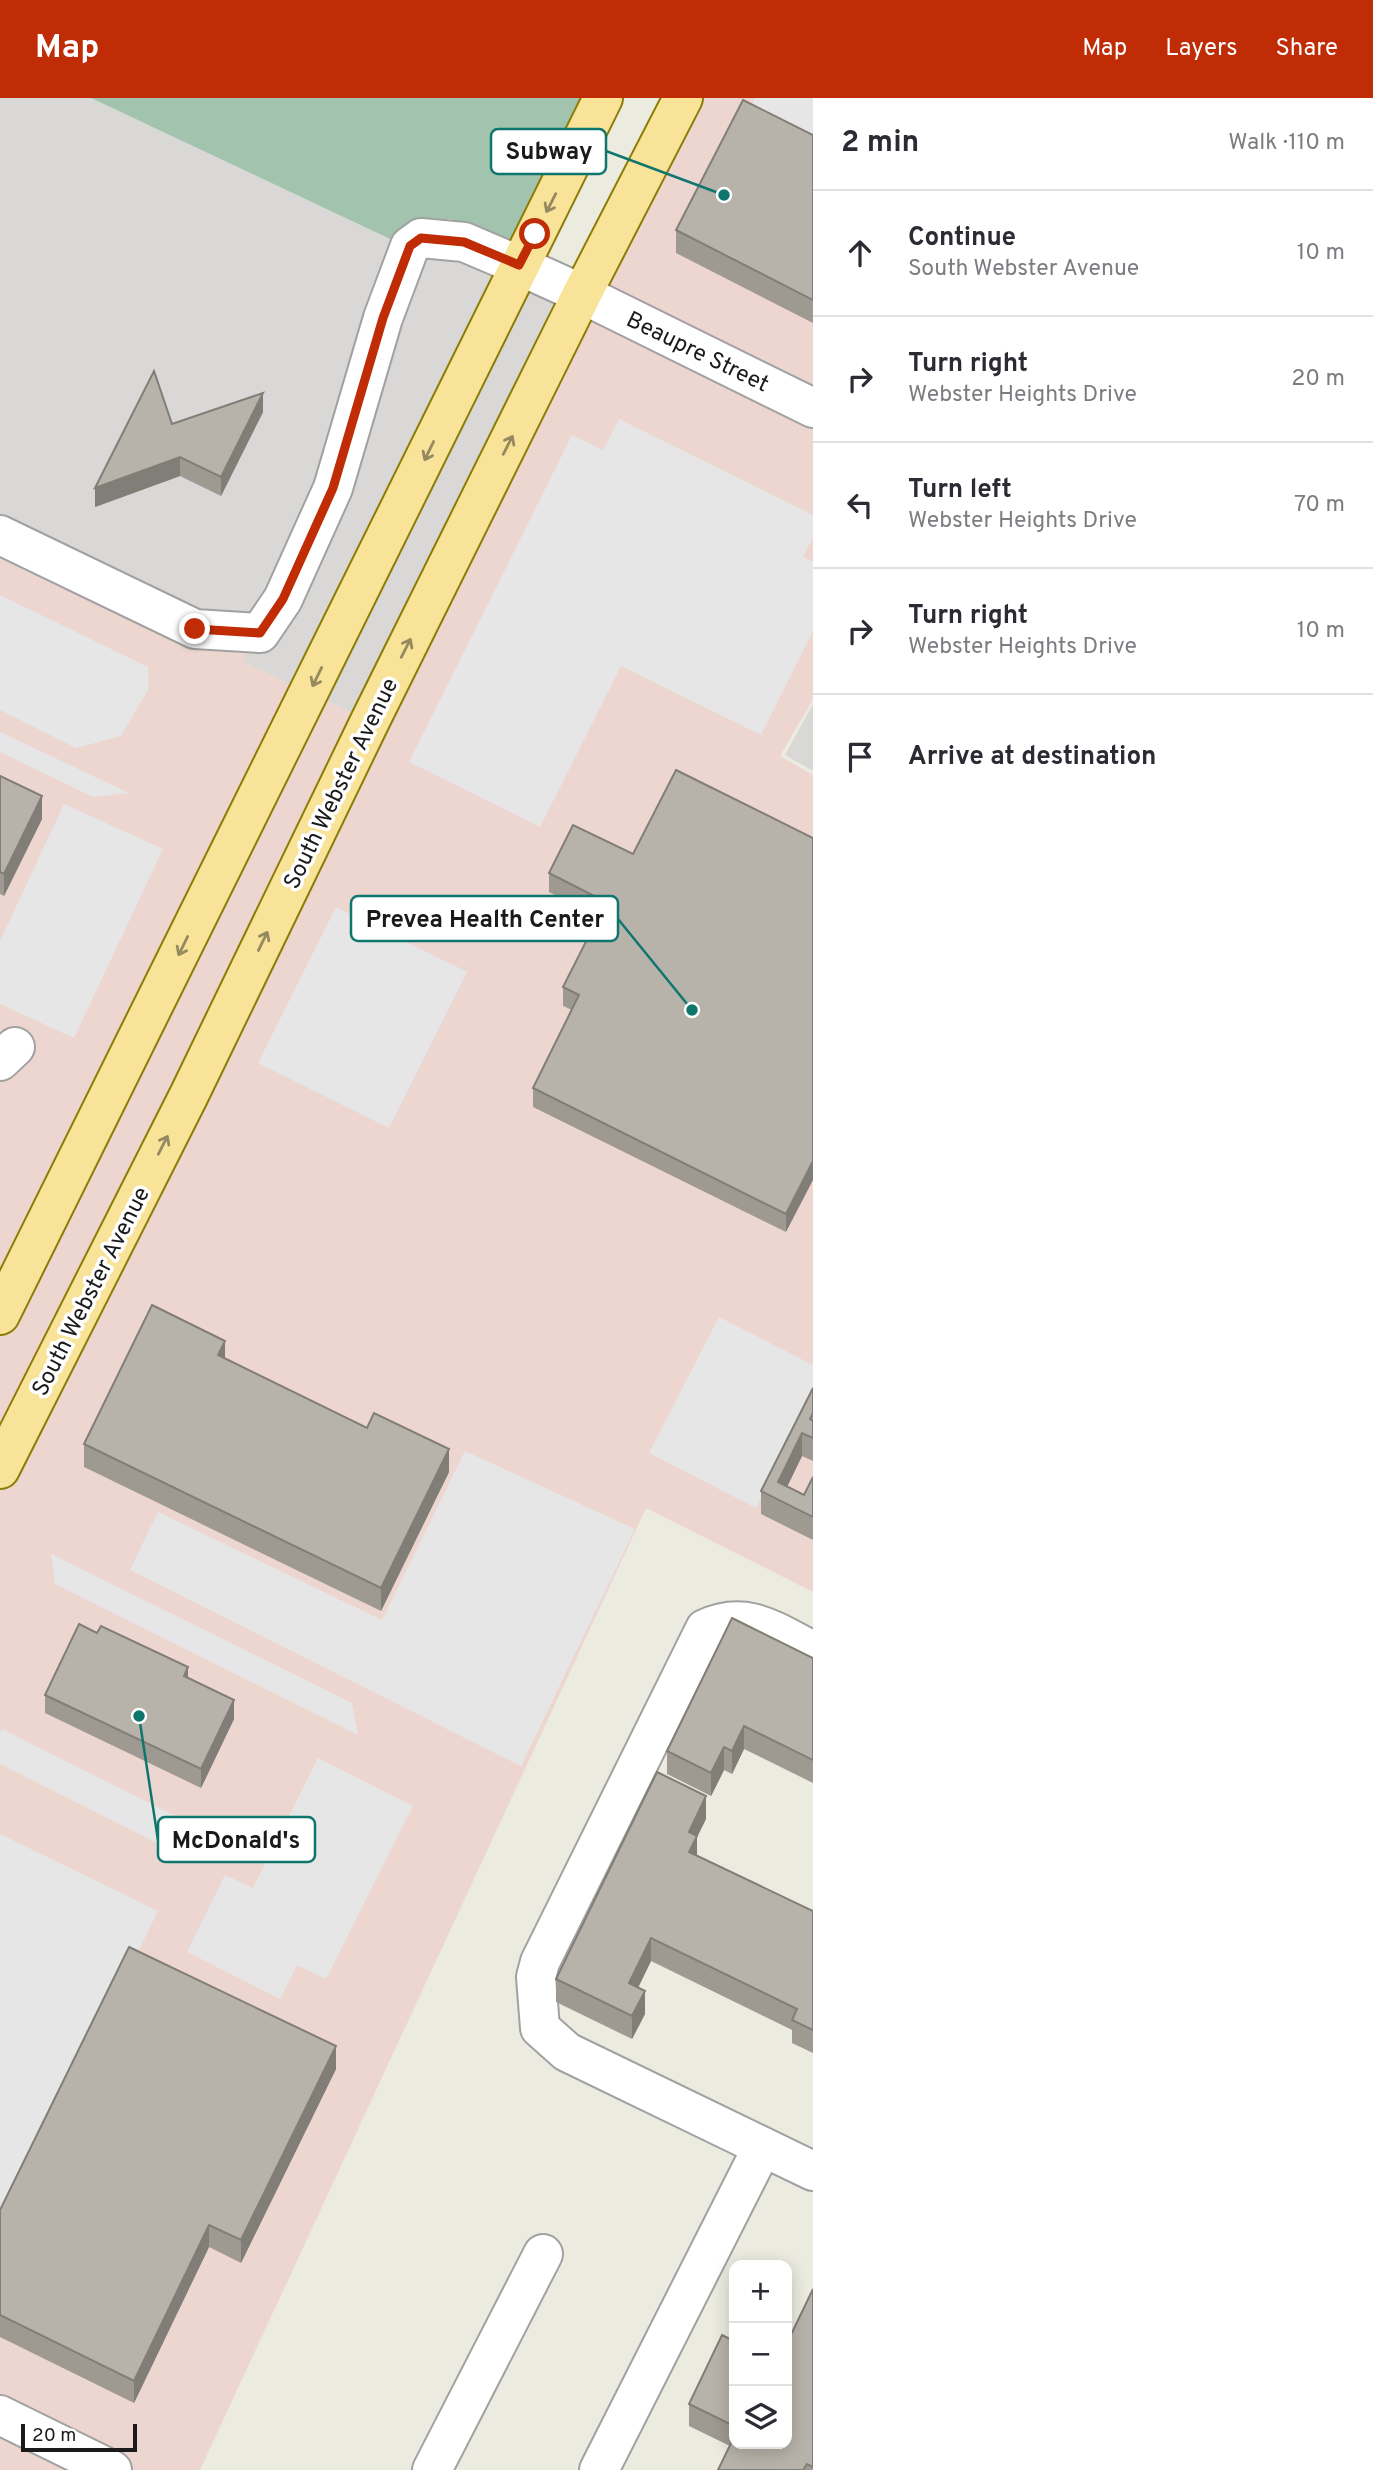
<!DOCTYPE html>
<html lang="en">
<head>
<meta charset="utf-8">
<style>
  :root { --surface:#fff; --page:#f2f2f3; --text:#2b2b33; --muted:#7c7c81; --line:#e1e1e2; --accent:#bf2c06 }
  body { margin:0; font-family:Overpass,sans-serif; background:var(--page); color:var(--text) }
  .controls { position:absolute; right:21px; bottom:21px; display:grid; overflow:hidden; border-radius:14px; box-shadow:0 4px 18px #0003 }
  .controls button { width:63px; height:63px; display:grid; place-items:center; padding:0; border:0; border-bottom:2px solid var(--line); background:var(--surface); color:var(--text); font:35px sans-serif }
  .scale { position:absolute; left:21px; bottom:18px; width:116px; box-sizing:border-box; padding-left:7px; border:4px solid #1a1a1a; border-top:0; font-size:19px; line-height:24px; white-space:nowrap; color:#1a1a1a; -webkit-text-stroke:5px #fff; paint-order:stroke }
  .stop { position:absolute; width:21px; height:21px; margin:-16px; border:5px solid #bf2c06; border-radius:50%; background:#fff }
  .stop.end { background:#bf2c06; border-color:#fff; box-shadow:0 2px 7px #0008 }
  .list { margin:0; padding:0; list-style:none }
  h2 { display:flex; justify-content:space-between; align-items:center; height:91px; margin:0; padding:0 28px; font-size:30px }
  h2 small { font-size:23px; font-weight:400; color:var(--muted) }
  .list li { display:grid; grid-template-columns:46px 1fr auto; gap:21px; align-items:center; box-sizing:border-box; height:126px; padding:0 28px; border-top:2px solid var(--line) }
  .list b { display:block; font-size:26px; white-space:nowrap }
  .list p { margin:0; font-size:23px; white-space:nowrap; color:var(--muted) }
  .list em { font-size:23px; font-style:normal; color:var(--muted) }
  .icon { flex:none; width:38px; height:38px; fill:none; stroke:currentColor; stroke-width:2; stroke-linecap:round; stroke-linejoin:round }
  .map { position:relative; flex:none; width:813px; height:2372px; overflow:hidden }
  header { display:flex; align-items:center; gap:42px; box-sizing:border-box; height:98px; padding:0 35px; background:var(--accent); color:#fff }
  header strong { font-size:33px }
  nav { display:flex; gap:38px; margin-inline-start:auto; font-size:24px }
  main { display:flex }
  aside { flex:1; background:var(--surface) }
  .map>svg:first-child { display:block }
</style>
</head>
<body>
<header>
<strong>Map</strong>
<nav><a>Map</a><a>Layers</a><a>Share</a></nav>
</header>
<main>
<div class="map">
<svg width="813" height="2372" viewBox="0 0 813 2372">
  <rect width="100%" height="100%" fill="#ecebe0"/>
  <!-- residential -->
  <g fill="#d9d8d7">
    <path d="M0 0H91L390 141 582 196 370 623 245 565 0 437Z"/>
    <path d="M813 606V673L785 657Z"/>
  </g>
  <!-- commercial -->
  <path fill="#edd6cf" d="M683 0H813V601L780 658 813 677V1494L646 1410 200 2372H0V437L242 534 245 565 370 623Z"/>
  <!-- cemetery -->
  <path fill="#a2c4ae" d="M91 0H624L546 155 449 121 390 141Z"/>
  <!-- parking -->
  <g fill="#e6e6e6">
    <path d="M755 0H813V53L746 19Z"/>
    <path d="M619 321 813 417V439L803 459 813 464V533L761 637 621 568 540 729 409 664 572 337 603 352Z"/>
    <path d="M0 497 148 569 149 590 121 638 76 650 0 612Z"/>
    <path d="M0 634 129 695 93 699 0 654Z"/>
    <path d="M64 706 163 751 74 940 0 906V843Z"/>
    <path d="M336 809 467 874 389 1030 258 965Z"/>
    <path d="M719 1219 813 1267V1301L756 1410 649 1355Z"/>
    <path d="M465 1353 635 1431 521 1668 130 1472 158 1414 382 1522Z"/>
    <path d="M51 1456 352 1605 358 1637 55 1486Z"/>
    <path d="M2 1631 199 1730 185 1759 0 1666V1635Z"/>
    <path d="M318 1660 413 1708 326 1881 297 1867 280 1901 187 1854 225 1777 253 1790Z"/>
    <path d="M0 1736 158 1813 0 2135Z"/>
  </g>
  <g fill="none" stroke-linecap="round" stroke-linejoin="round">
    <!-- minor casing -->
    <g stroke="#a1a1a1" stroke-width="42">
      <g id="minor">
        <path d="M0 437 195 531 260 535 283 501 333 390 383 220 410 148 421 140 464 144 518 167 582 196 813 310"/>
        <path d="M0 963 15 949"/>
        <path d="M813 1553C775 1534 747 1511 705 1531L540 1864 536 1879 540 1930 567 1954 813 2073"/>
        <path d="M0 2317 112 2372"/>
        <path d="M432 2372 543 2156"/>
        <path d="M599 2372 762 2050"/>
      </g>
    </g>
    <!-- major casing -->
    <g stroke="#8d7c04" stroke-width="42">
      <g id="major">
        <path d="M0 1217 603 0"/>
        <path d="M0 1371 189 997 370 623 582 196 683 0"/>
      </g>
    </g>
    <!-- minor -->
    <use href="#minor" stroke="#fff" stroke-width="38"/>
    <!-- major -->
    <use href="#major" stroke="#f9e398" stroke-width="38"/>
  </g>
  <!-- wall -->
  <g fill="#9e9a92">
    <path d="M813 37V225L676 155V132Z"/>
    <path d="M263 314 221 398 180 378 95 409 172 326Z"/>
    <path d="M0 678 42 721 4 798 0 796Z"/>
    <path d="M813 740 786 1134 533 1009V990L572 912 563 908V889L598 819 549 794V775L633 756Z"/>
    <path d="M225 1261 449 1374 381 1513 84 1369V1346Z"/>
    <path d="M813 1290V1363L802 1358 787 1389 804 1397 813 1379V1442L761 1416V1393Z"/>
    <path d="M813 1560V1685L744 1651 732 1676 724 1672 711 1698 667 1676V1653Z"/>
    <path d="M188 1580 234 1621 201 1690 45 1615V1597Z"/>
    <path d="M706 1721 697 1739V1757L813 1813V1973V1955L792 1945V1932L651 1863 638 1890 645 1916 632 1941 556 1904V1881Z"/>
    <path d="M336 1971 241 2165 209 2149 134 2305 0 2239V2112Z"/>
    <path d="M813 2191V2372H718L730 2348 689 2328V2306L734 2243V2346H787Z"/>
  </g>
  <!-- shaded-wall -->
  <g fill="#817d77">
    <path d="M263 295V314L221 398V379Z"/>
    <path d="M180 359V378L95 409V390Z"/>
    <path d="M42 698V721L4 798V776Z"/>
    <path d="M813 1063V1082L786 1134V1116Z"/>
    <path d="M225 1243V1265L218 1257Z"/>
    <path d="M802 1335V1358L780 1403 778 1384Z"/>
    <path d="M449 1351V1374L381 1513V1490Z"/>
    <path d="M188 1569V1588L184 1578Z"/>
    <path d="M234 1602V1621L201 1690V1671Z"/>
    <path d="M744 1628V1651L732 1676V1653Z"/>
    <path d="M724 1649V1672L711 1698V1675Z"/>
    <path d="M706 1698V1721L697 1739V1760L689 1776V1734Z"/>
    <path d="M651 1840V1863L629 1908V1885Z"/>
    <path d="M645 1893V1916L632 1941V1918Z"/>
    <path d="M336 1948V1971L241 2165V2142Z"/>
    <path d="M209 2127V2149L134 2305V2283Z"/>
  </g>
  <!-- building -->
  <g fill="#b8b3aa" stroke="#817d77" stroke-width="2">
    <path d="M743 2 813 37V202L676 132Z"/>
    <path d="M154 273 172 326 263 295 221 379 180 359 95 390Z"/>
    <path d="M676 672 813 740V1063L786 1116 533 990 579 897 563 889 606 804 549 775 573 727 633 756Z"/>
    <path d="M0 678 42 698 4 776 0 774Z"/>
    <path d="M152 1207 225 1243 218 1257 367 1330 374 1315 449 1351 381 1490 84 1346Z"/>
    <path d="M813 1290V1315L810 1321 813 1323V1340L802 1335 778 1384 804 1397 813 1379V1419L761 1393Z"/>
    <path d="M732 1520 813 1560V1662L744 1628 732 1653 724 1649 711 1675 667 1653Z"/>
    <path d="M79 1526 97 1535 101 1528 188 1569 184 1578 234 1602 201 1671 45 1597Z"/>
    <path d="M657 1674 706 1698 689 1734 697 1738 689 1754 813 1813V1932L792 1922 797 1911 651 1840 629 1885 645 1893 632 1918 556 1881Z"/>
    <path d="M129 1849 336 1948 241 2142 209 2127 134 2283 0 2217V2112Z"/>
    <path d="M813 2191V2369L807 2366 803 2372H718L734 2339V2346H787V2245Z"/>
    <path d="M722 2237 734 2243V2328L689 2306Z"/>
  </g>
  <!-- one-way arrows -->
  <defs><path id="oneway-shaft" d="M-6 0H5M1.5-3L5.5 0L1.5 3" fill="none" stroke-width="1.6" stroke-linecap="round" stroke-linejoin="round" transform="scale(1.75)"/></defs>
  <g stroke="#95895f">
    <use href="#oneway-shaft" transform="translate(551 105) rotate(117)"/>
    <use href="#oneway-shaft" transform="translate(508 347) rotate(-63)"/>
    <use href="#oneway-shaft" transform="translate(429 353) rotate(116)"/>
    <use href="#oneway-shaft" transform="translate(406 550) rotate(-63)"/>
    <use href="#oneway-shaft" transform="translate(317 579) rotate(116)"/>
    <use href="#oneway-shaft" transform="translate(263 843) rotate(-64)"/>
    <use href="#oneway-shaft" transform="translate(183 848) rotate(116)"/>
    <use href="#oneway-shaft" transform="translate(163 1047) rotate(-63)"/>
  </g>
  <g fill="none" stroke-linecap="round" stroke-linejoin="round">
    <!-- route -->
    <path stroke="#bf2c06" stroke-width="9" d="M195 531 260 535 283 501 333 390 383 220 410 148 421 140 464 144 519 167 535 136"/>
  </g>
  <g text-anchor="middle" stroke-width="7" stroke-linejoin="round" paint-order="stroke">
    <!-- street labels -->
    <g font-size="23" fill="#1a1a1a" stroke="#fff">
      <text transform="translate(698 253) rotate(26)" y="8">Beaupre Street</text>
      <text transform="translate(340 685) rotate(-64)" y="8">South Webster Avenue</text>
      <text transform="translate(90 1193) rotate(-63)" y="8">South Webster Avenue</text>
    </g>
  </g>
  <!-- callouts -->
  <path fill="none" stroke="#0f766e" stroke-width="2.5" d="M724 97L606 53M692 912L618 821M139 1618L158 1742"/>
  <g fill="#0f766e" stroke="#fff" stroke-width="2.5">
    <circle cx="724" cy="97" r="7"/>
    <circle cx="692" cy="912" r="7"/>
    <circle cx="139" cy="1618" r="7"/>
  </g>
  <g fill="#fff" stroke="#0f766e" stroke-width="2.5">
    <rect x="491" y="31" width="115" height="45" rx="7"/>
    <rect x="351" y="798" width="267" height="45" rx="7"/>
    <rect x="158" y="1719" width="157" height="45" rx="7"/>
  </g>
  <g font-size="24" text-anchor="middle" font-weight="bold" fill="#1a1a1a">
    <text x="549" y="61">Subway</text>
    <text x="485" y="829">Prevea Health Center</text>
    <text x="236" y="1750">McDonald's</text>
  </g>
</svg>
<div class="controls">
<button>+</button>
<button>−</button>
<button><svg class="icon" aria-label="layers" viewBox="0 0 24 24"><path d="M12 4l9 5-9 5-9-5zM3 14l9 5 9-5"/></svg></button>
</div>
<div class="scale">20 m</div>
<div class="stop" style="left:535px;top:136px"></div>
<div class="stop end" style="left:195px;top:531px"></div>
</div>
<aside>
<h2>2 min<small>Walk · 110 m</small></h2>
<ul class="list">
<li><svg class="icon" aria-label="ahead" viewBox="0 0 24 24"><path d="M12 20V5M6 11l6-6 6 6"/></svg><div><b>Continue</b><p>South Webster Avenue</p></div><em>10 m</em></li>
<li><svg class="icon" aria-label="right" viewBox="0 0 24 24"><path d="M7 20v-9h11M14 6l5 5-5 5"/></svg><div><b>Turn right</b><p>Webster Heights Drive</p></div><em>20 m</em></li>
<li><svg class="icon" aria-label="left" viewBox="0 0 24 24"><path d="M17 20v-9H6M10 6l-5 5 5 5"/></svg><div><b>Turn left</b><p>Webster Heights Drive</p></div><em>70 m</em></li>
<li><svg class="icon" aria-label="right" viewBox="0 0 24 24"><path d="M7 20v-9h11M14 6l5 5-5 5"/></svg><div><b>Turn right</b><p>Webster Heights Drive</p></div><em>10 m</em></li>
<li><svg class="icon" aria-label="arrive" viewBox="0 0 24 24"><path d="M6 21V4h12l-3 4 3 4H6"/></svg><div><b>Arrive at destination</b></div></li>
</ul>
</aside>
</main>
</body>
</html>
